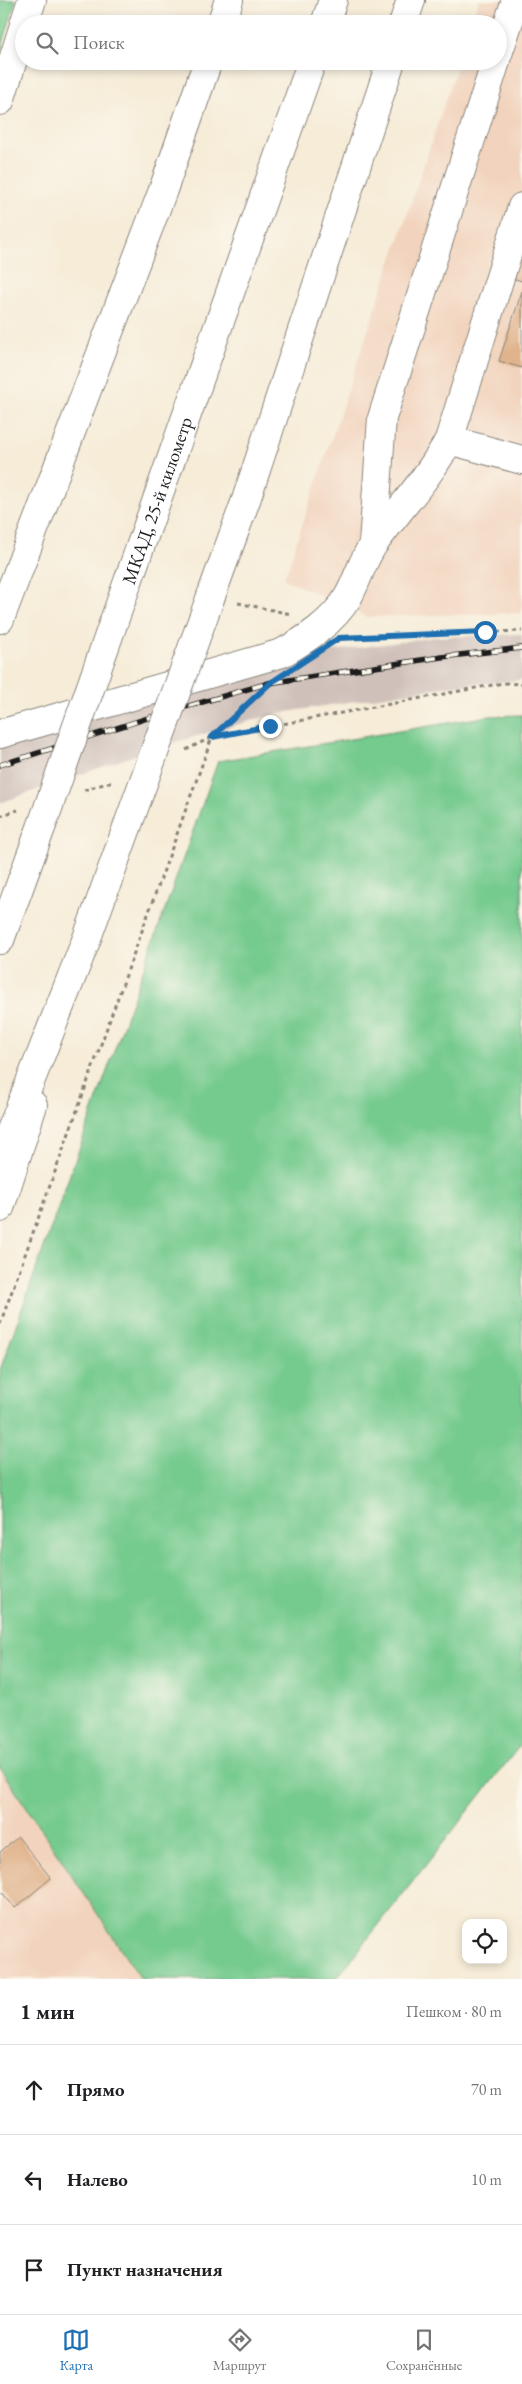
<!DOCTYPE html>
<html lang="ru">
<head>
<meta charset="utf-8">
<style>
  :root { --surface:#fff; --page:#f6f6f6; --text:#202124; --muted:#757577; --line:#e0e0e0; --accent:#1f6fb2 }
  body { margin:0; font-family:"EB Garamond",serif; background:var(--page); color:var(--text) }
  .controls { position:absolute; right:15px; bottom:15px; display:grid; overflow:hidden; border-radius:10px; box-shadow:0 2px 8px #0003 }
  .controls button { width:45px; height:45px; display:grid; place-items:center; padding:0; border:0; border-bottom:1px solid var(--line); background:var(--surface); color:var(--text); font:25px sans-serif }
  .stop { position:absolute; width:15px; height:15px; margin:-11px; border:4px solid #1f6fb2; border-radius:50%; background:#fff }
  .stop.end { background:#1f6fb2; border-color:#fff; box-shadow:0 1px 5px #0008 }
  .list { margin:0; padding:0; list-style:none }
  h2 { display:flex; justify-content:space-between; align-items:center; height:65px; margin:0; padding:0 20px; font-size:21px }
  h2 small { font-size:16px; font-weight:400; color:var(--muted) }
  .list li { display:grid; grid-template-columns:32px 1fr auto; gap:15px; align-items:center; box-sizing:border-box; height:90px; padding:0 20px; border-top:1px solid var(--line) }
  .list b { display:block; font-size:19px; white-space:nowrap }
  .list em { font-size:16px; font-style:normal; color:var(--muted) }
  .icon { flex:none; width:28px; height:28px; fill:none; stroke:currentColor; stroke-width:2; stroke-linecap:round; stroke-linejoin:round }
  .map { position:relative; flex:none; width:522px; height:1979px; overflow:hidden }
  .search { position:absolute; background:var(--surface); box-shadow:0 2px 8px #0003; left:15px; right:15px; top:15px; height:55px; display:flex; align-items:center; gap:12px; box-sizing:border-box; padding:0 18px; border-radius:28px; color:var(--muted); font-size:19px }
  .sheet { height:335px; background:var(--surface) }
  nav { display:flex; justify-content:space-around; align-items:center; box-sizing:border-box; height:70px; border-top:1px solid var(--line); background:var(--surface); font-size:14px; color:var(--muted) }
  nav a { display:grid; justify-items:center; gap:2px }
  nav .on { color:var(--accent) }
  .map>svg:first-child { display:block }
</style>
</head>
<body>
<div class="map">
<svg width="522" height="1979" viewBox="0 0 522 1979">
  <rect width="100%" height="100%" fill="#fbf7ec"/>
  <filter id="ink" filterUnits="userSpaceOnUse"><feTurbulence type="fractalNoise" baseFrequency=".02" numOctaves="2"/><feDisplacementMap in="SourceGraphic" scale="10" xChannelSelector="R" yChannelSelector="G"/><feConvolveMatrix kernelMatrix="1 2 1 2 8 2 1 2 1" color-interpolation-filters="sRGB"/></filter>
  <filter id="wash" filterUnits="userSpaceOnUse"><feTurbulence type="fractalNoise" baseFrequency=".0096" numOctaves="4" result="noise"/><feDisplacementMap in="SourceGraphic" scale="20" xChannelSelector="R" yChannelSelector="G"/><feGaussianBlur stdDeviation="1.12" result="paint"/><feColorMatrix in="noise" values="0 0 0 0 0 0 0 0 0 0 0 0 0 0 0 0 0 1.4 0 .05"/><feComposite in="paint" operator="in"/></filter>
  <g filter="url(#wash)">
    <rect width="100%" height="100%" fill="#f6ecd8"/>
    <!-- built -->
    <g fill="#f2d4be">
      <path d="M479 0H522V613L367 617 284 579 459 61H498V24H471Z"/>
      <path d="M0 1768 141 1979H0Z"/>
    </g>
    <!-- industrial -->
    <path fill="#cfc0ba" d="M522 634V680L448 686 274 714 158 747 0 803V746L290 657 436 637Z"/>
    <!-- green -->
    <g fill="#74ca8e" stroke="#487355">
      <path d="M0 0H16L0 54Z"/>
      <path d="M522 715V1743L336 1979H141L0 1768V1370L218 761 490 716Z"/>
    </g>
    <g id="blocks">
      <!-- building -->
      <g fill="#e0b38c">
        <path d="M522 224V281L505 276Z"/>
        <path d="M522 291V368L499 361Z"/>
        <path d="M18 1837 51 1878 15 1908 0 1890V1852Z"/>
      </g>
    </g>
  </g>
  <g filter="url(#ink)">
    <use href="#blocks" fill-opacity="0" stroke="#89847a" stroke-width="1"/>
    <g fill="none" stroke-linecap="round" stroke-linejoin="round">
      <!-- minor casing -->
      <g stroke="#89847a" stroke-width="30">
        <g id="minor">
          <path d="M24 24 32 0"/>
          <path d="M498 54 516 0"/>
          <path d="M0 101 24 25"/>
          <path d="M449 440 522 460"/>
          <path d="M373 544 382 418 496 61"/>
          <path d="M0 734 282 653C307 639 333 622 348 597 358 579 363 558 375 542 400 508 429 477 449 440L522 207"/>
          <path d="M0 1208 33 1105"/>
        </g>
      </g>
      <!-- major casing -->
      <g stroke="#89847a" stroke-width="30">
        <g id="major">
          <path d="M403 24 411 0"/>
          <path d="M211 596 246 500 391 61"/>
          <path d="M0 1158 87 938 138 797"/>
        </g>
      </g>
      <!-- highway casing -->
      <g stroke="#89847a" stroke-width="30">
        <g id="highway">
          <path d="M221 24 229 0"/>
          <path d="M325 24 333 0"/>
          <path d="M0 619 163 190 208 61"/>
          <path id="s1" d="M114 621 312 61"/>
          <path d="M0 940 42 825"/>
        </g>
      </g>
      <!-- path -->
      <g stroke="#89847a" stroke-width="3" stroke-dasharray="4 4" stroke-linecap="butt">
        <path d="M238 603 291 614"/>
        <path d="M353 637 522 631"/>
        <path d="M264 689 212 737 503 683 522 684"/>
        <path d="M186 750 212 737"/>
        <path d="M84 790 114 781"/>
        <path d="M0 816 18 810"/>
        <path d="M0 1324 212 737"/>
      </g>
      <!-- minor -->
      <use href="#minor" stroke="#fff" stroke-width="28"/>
      <!-- major -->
      <use href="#major" stroke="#fff" stroke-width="28"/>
      <!-- highway -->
      <use href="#highway" stroke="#fff" stroke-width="28"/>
      <!-- rail casing -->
      <g stroke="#1c1c1c" stroke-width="5.5">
        <path id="rail" d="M0 765 154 716 269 683 441 657 522 648"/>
      </g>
      <!-- rail -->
      <use href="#rail" stroke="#fbf7ec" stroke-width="4" stroke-dasharray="11" stroke-linecap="butt"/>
      <!-- major-bridge casing -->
      <g stroke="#89847a" stroke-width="30" stroke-linecap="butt">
        <path id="major-bridge" d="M138 797 211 596"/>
      </g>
      <!-- highway-bridge casing -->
      <g stroke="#89847a" stroke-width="30" stroke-linecap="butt">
        <path id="highway-bridge" d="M42 825 114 621"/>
      </g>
      <!-- major-bridge -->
      <use href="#major-bridge" stroke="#fff" stroke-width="28"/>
      <!-- highway-bridge -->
      <use href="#highway-bridge" stroke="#fff" stroke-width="28"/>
    </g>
  </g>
  <g fill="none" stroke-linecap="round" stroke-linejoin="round" filter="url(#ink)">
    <!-- route -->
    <path stroke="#1f6fb2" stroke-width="6" d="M270 726 212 737 269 684 339 638 485 632"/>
  </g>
  <g text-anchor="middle" stroke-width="4" stroke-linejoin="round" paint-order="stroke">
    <!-- street labels -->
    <g font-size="19" fill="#1c1c1c" stroke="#fbf7ec">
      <text dy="7" stroke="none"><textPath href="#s1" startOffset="128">МКАД, 25-й километр</textPath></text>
    </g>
  </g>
</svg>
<div class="controls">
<button><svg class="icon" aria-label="locate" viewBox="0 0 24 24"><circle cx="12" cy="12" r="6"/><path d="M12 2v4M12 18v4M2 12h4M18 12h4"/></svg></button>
</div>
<div class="stop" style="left:485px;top:632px"></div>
<div class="stop end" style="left:270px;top:726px"></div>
<div class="search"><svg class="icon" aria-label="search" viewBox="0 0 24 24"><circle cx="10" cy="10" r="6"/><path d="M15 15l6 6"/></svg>Поиск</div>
</div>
<section class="sheet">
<h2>1 мин<small>Пешком · 80 m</small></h2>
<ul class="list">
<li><svg class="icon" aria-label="ahead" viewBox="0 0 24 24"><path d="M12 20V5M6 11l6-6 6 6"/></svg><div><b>Прямо</b></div><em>70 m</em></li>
<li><svg class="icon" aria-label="left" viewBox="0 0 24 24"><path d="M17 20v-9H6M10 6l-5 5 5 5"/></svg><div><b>Налево</b></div><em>10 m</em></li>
<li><svg class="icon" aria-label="arrive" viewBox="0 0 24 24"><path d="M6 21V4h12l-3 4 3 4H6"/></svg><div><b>Пункт назначения</b></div></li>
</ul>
</section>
<nav>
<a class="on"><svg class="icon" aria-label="map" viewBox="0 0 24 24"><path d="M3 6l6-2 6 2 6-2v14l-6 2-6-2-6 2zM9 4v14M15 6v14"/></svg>Карта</a>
<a><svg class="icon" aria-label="directions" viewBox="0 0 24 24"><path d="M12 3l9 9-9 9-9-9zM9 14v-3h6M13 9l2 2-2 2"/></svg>Маршрут</a>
<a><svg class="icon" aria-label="saved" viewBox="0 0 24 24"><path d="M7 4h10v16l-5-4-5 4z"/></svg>Сохранённые</a>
</nav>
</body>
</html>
